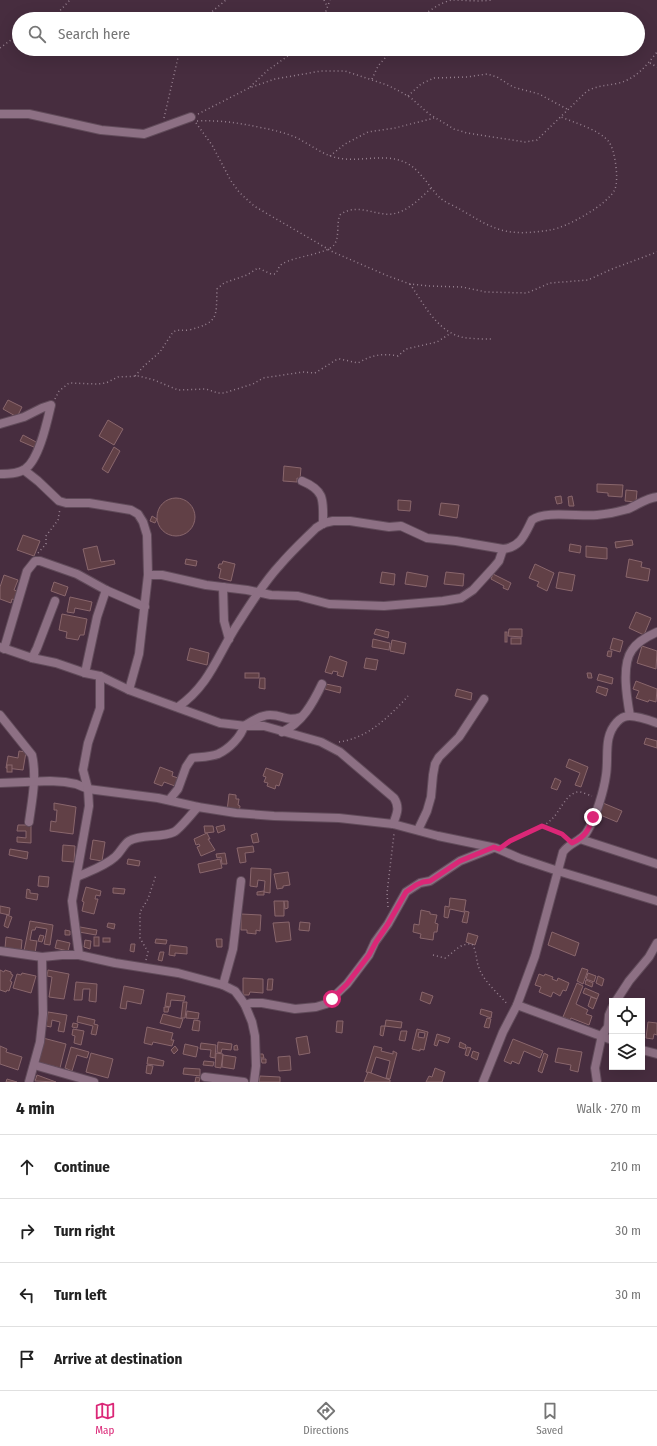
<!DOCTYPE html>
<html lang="en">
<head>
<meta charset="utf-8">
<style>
  :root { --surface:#fff; --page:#f6f6f6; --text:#222; --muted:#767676; --line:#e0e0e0; --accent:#db2777 }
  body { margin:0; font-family:"Fira Sans Condensed",sans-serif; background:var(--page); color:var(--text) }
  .controls { position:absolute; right:12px; bottom:12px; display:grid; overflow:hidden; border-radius:0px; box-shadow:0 4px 16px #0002 }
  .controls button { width:36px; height:36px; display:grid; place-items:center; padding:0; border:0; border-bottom:1px solid var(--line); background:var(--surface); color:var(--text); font:20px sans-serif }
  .stop { position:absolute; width:12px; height:12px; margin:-9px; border:3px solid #db2777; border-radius:50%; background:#fff }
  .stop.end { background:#db2777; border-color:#fff; box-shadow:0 1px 4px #0008 }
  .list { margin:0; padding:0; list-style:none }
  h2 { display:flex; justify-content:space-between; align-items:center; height:52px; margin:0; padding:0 16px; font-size:17px }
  h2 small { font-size:13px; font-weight:400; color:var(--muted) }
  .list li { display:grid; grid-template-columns:26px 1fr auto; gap:12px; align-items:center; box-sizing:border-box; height:64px; padding:0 16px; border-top:1px solid var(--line) }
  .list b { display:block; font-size:15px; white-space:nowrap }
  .list em { font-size:13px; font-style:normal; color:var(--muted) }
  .icon { flex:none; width:22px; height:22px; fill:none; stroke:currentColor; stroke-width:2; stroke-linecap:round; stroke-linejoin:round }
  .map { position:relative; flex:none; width:657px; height:1082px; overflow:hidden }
  .search { position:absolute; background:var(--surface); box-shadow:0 4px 16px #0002; left:12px; right:12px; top:12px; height:44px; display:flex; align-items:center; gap:10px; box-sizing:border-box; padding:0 14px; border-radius:22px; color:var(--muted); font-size:15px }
  .sheet { height:308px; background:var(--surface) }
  nav { display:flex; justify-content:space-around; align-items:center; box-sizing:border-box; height:56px; border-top:1px solid var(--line); background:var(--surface); font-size:11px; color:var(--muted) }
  nav a { display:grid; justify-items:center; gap:2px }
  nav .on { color:var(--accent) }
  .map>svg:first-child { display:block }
</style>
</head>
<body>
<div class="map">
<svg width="657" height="1082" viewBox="0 0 657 1082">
  <rect width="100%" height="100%" fill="#472d3f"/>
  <!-- building -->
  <g fill="#614046" stroke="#89666c" fill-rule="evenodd">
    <path d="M8 400 22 407 17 417 3 409Z"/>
    <path d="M108 420 123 429 114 445 99 436Z"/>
    <path d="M23 435 38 443 36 448 20 441Z"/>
    <path d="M114 447 120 451 108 473 102 469Z"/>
    <path d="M284 466 301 468 300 479 297 478V482L283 481Z"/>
    <path d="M597 484 623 485 622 497 608 496V493L597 492Z"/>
    <path d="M626 490 637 491 636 502 625 501Z"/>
    <path d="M561 496 562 503 557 504 555 497Z"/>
    <path d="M572 496 574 506H569L568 497Z"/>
    <circle cx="176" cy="517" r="19"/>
    <path d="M398 500 411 501 410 511 398 510Z"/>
    <path d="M441 503 459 505 457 518 439 515Z"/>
    <path d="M152 516 157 519 155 523 150 521Z"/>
    <path d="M23 535 40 541 34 556 17 550Z"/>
    <path d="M632 540 633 545 616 548 615 542Z"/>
    <path d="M570 544 581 546 580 553 569 551Z"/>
    <path d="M97 546 101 562 114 560 115 564 88 570 83 549Z"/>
    <path d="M586 546 607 548V559L586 557Z"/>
    <path d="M186 559 197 561 196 566 185 564Z"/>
    <path d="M629 559 642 562 641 567 650 569 648 581 626 577Z"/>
    <path d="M223 561 235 564 231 581 219 578 221 569 218 568 219 564H222Z"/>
    <path d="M535 564 554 573 547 591 537 586 539 582 529 578Z"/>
    <path d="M382 572 395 574 394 585 380 583Z"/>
    <path d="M407 572 428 576 426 587 405 584Z"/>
    <path d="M446 572 464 574 463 586 444 584Z"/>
    <path d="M559 572 575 575 572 591 556 588Z"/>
    <path d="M493 574 511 583 508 590 503 588 504 586 491 579Z"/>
    <path d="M4 575 18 580 14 590 20 592 18 601 12 599 11 603 0 599V587Z"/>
    <path d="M54 582 68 587 65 596 51 591Z"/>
    <path d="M70 597 92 602 90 611 75 608 74 613 67 612Z"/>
    <path d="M636 612 651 618 644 635 629 628Z"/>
    <path d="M62 614 87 619 84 635H80L78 640 66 638 67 632 59 630Z"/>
    <path d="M376 629 389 632 388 638 374 634Z"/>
    <path d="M509 629H522V637L508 636Z"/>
    <rect x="505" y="632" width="2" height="10"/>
    <rect x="511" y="638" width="10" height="6"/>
    <path d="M613 638 623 641 620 652 610 649Z"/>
    <path d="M373 639 390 643 389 650 372 647Z"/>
    <path d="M392 640 406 643 404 654 390 651Z"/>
    <path d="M642 646 657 651 656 669 637 663Z"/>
    <path d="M190 648 209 653 207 665 187 660Z"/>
    <path d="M608 651H612L611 657 607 656Z"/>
    <path d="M330 656 347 662 343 677 337 675 338 672 333 671 332 674 325 672Z"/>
    <path d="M366 658 378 660 376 670 364 668Z"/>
    <rect x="245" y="673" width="14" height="5"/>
    <path d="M587 673H591L592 678H588Z"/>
    <path d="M599 674 613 678 612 684 597 680Z"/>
    <path d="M260 678H265V689L259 688Z"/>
    <path d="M636 681 657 689 656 702 649 700 648 702 636 698 639 691 633 689Z"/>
    <path d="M326 684 341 687 340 693 325 689Z"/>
    <path d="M598 686 608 689 606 696 596 692Z"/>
    <path d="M457 689 472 693 471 700 455 696Z"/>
    <path d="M646 738 657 741V748L644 744Z"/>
    <path d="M19 751 26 752 23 770 6 768 8 756 18 758Z"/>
    <path d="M569 759 588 767 581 787 575 785 580 773 566 767Z"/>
    <rect x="7" y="765" width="5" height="7"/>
    <path d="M160 767 173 772 172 776 178 778 175 786 164 782 162 786 154 783Z"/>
    <path d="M266 768 283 774 279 786 276 785 275 789 267 786 268 783 264 782 266 777 263 776Z"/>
    <path d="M555 778 561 781 557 790 551 788Z"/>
    <path d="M229 794 236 795V799H239L238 805 240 806 239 813 227 811Z"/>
    <path d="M54 803 76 807 73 834 50 831 51 821 56 822 57 810H54Z"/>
    <path d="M603 803 622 811 617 822 598 814Z"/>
    <path d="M18 825H31V843L17 842V837L26 838V831H17Z"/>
    <path d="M224 825 225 830 218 833 216 827Z"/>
    <path d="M204 826H213L214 832 205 833Z"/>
    <path d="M207 833 210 839H208L215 850 201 856 197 847 200 846 199 844 196 845 194 839Z"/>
    <path d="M257 833 259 842 253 843 251 835Z"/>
    <path d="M93 840 105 842 102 861 90 859Z"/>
    <path d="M63 845 75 846 74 862 62 861Z"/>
    <path d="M253 846 254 852 245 853 246 862 240 863 237 848Z"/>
    <path d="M10 849 28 852 27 859 9 855Z"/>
    <path d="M225 853 227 864H222L221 857 217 858 216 854Z"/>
    <path d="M128 859 140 861 139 866 127 864Z"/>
    <path d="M220 859 222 868 200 873 198 864Z"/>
    <path d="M251 868 271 869 270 893 264 892 265 881 258 880 257 887 250 886Z"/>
    <path d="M288 872 290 885 283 886V888L277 889 274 874Z"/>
    <path d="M39 876 49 877 48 887 38 886Z"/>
    <path d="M86 887 101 891 100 896 96 895 95 899H98L94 914 82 911 84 902 82 901Z"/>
    <path d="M113 888 125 889 124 894 113 893Z"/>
    <path d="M27 889 30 890V893L38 894 37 900 26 898Z"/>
    <path d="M264 891V895H257V892Z"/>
    <path d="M450 898 466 900 464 912 450 909 448 918 444 917 445 906 449 907Z"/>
    <path d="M274 901H284V916H275Z"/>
    <path d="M284 901H288V908L285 909Z"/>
    <path d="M0 906 10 908 9 915 0 913Z"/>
    <path d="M421 910 430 912V914L437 915 435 923 438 924 437 932H434L433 940 420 938 421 934 413 932 414 924 419 925Z"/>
    <path d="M465 911 469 912 467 923 462 922Z"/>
    <path d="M241 914 261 915 260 931 256 930V934L247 933V930H241Z"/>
    <path d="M7 915 12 917 8 928 4 926Z"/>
    <path d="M30 921 53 925 50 945 44 944 47 929 36 927 35 930H32L30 940 37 941 35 953 24 951Z"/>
    <path d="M289 922 291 940 276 942 273 923Z"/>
    <path d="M300 922 310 923 309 931 299 930Z"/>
    <path d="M108 923 115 924 114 929 107 927Z"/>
    <path d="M80 927 97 930 96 935 79 932Z"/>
    <path d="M65 930 70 931V935H65Z"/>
    <path d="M552 932 579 943 575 956 548 945Z"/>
    <path d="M468 933 478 936 475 945 466 942Z"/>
    <path d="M40 935 44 936 42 942 38 941Z"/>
    <path d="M6 937 22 940 21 951 5 948Z"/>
    <rect x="94" y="937" width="5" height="9"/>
    <rect x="103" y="938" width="7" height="4"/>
    <path d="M156 939 167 940 166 944 155 943Z"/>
    <path d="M216 939H222V947H217Z"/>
    <path d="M57 940 70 943 68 951 55 948Z"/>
    <path d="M85 940 91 941 90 949 84 947Z"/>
    <path d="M131 944H135L134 952 130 951Z"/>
    <path d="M170 945 187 947V954L175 953V956L169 955Z"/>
    <path d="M160 952H164L162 961 158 960Z"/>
    <path d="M582 968 588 970 583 984 577 981Z"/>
    <path d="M0 970 4 972 5 970 11 972V974L13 975 10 981 12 982 9 991 7 990 6 992 0 990Z"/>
    <path d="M48 970 69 974 64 999 49 997 52 977 47 976Z"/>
    <path d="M22 973 36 976 31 993 13 988 17 974 21 975Z"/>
    <path d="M588 973 596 976 594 982 586 979Z"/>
    <path d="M539 974 544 976 545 974 553 977 552 979 557 981 558 978 569 983 566 991 563 990 560 996 553 992 551 997 539 992 541 987 535 985Z"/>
    <path d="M598 976 604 979 602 986 596 983Z"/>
    <path d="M243 978 263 979V993L250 992 249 995H243Z"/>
    <path d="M268 979H273L272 990H267Z"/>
    <path d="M586 980 593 983 592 987 585 984Z"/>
    <path d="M76 982 97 984 96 1002 89 1001 90 989H83L82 1000H74Z"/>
    <path d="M577 983 583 986 576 1004 588 1010 586 1014 592 1016 589 1025 571 1018 570 1020 563 1017Z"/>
    <path d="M124 986 144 990 141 1004 127 1001 126 1009 120 1008Z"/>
    <path d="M585 988 599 994 597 999 583 993Z"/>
    <path d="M422 992 433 996 430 1004 420 1000Z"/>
    <path d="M167 993 185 996 184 1001 171 1000 170 1007 165 1006Z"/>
    <path d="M591 997 597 999 593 1009 588 1006Z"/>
    <path d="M183 1002H187L185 1018H181Z"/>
    <path d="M164 1007H169L168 1012H164Z"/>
    <path d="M481 1009 492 1012 491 1018 480 1014Z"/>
    <path d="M187 1011 199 1013 198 1019 186 1018Z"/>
    <path d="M48 1012 67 1015 64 1032 58 1031 60 1022 52 1020 51 1027 46 1026Z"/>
    <path d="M163 1014 183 1019 180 1028 160 1023Z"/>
    <path d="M78 1016 95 1020 94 1024 98 1025 96 1035 91 1034 93 1026 77 1022Z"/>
    <path d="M487 1018 491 1019 489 1028 484 1027Z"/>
    <path d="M194 1020 200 1021 199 1031 192 1030Z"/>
    <path d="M386 1020 402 1022 401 1028 385 1026Z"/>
    <path d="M337 1021H343L342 1033 336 1032Z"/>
    <path d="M648 1022 657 1023V1035L654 1034 653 1039 646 1038Z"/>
    <path d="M73 1023 78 1024 77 1028 72 1027Z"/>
    <path d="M381 1026H385L383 1036 380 1035Z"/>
    <path d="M147 1027 173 1033 171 1040H174L172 1046 153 1042 152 1045 144 1043Z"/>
    <path d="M73 1029 84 1031 81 1045 74 1043 75 1036 72 1035Z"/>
    <path d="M417 1029 428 1032 424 1050 420 1049V1051L412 1049ZM419 1032 425 1033 424 1038 418 1037Z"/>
    <path d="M401 1031H407L405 1041 399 1040Z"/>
    <path d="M437 1034 450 1038 448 1043 439 1040 437 1046 434 1045Z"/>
    <path d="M307 1036 310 1053 299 1055 296 1038Z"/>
    <path d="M43 1038 66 1044 60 1068 37 1062Z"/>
    <path d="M513 1039 543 1051 540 1058 524 1051 519 1064 512 1061 511 1064 504 1061Z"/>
    <path d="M218 1042 232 1044 231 1050 222 1049 221 1053 217 1052Z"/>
    <path d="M460 1042 466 1045 465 1049 459 1047Z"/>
    <path d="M201 1043 216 1045 215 1058 210 1057 211 1050 200 1049Z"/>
    <path d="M185 1044 198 1047 196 1057 183 1054Z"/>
    <path d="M237 1045 238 1050H234V1046Z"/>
    <path d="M0 1046 7 1049 6 1052 22 1057 18 1070 0 1064Z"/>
    <path d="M175 1046 178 1050 174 1054 171 1050Z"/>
    <path d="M374 1046 382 1048 381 1051 393 1054V1051L397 1053 390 1079 386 1078 390 1061 376 1057 371 1073 366 1072Z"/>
    <path d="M71 1047 89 1052 87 1058 77 1055 72 1071 65 1068Z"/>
    <path d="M467 1047 471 1048 468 1056 465 1055Z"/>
    <path d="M558 1048 582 1052 578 1072 570 1070 571 1065 555 1062Z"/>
    <path d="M473 1051 479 1053 477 1060 471 1057Z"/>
    <path d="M91 1053 113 1059 108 1078 86 1072Z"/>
    <path d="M216 1053 223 1054 221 1068 215 1067Z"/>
    <path d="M544 1053 548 1055 542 1073 538 1071Z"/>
    <path d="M259 1054H263L264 1058H259Z"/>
    <path d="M223 1055 236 1057 234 1069 222 1067Z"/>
    <path d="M290 1056 291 1070 279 1071 278 1057Z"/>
    <path d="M148 1057 164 1061 163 1066 147 1064Z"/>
    <path d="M261 1059H266V1063H262Z"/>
    <path d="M204 1061 214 1062 213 1066 203 1065Z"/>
    <path d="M147 1065 153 1066 151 1074 146 1073Z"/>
    <path d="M184 1068 200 1069V1076L183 1074Z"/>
    <path d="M435 1068 445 1072 442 1082H426L429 1076 432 1077Z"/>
    <path d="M368 1072 390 1080V1082H364Z"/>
    <path d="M37 1075 56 1082 35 1081Z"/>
    <path d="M260 1076 280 1077V1082H259Z"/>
    <path d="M196 1077 200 1078 199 1082H195Z"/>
    <path d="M7 1079 17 1082H6Z"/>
  </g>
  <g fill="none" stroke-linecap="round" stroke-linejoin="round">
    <!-- street casing -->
    <g stroke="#614b5a" stroke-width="10">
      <g id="street">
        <path d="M0 114H29L101 130 144 134 191 117"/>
        <path d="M0 424 24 417 42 408 51 405C47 422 39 460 25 469 18 474 8 474 0 474"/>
        <path d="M24 470 38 481 59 501 66 503H89L131 510 138 514 143 522 147 535 148 575 139 654 129 690"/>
        <path d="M302 481C326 491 323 501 323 524"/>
        <path d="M148 575H162L206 585 247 590 271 595 298 596 329 604 384 606 443 601 461 598 473 590 494 567 499 561 503 549"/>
        <path d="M223 587 224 621 229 639"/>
        <path d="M0 647 32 658 56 663 85 673 100 676 129 690 220 723 246 726H264L321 742 340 752 394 798C400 807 397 814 393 824"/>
        <path d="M4 649 27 571 35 561H40L77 574 106 590 145 607"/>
        <path d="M32 658 37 648 55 601"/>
        <path d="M85 673 97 617 106 590"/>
        <path d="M178 707C211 684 218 653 239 622 251 603 265 581 280 565 291 552 304 540 316 528L324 523 333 521H350L389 527 401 526 427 538 456 541 503 549C521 547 525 534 532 520 545 510 581 517 597 515 608 514 618 512 628 509 638 505 646 498 657 497"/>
        <path d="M0 715 32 755C37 777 32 800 29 822"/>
        <path d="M630 716C627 699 621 665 632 650 637 642 648 636 657 632"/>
        <path d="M282 732C302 723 313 703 322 684"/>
        <path d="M0 783 50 781 65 782 76 784 88 789 158 798 198 807 236 813 274 816 339 818 393 824 438 836 496 848 519 858 558 871 657 901"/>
        <path d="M169 800 178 789 186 767 192 758C200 757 210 757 218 754 229 749 241 737 244 726 252 721 261 715 270 715 284 715 286 722 301 717"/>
        <path d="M418 830 427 811 431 797 433 775 435 764 439 757 459 737 484 699"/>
        <path d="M580 839 657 864"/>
        <path d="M77 877C90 871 105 866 115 857 121 852 123 845 129 841 140 834 161 838 174 832 180 829 193 812 198 807"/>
        <path d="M0 951 42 957 62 955H79L115 963 178 973 223 985 235 991 241 999 245 1005 252 1022 255 1036 256 1066 254 1082"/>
        <path d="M79 955 72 901 89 806 88 789 83 770 88 743 100 708V676"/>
        <path d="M223 985 233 949 241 881"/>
        <path d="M616 1001 629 981 649 957 657 943"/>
        <path d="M245 1005 251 1003H262L295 1009 316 1007 326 1004 347 984 369 955 375 942 388 924 406 892 420 883 430 881 460 861 493 848"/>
        <path d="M517 1005 612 1040"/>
        <path d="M642 1050 657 1054"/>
        <path d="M34 1065 94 1082"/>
        <path d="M205 1077 244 1082"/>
        <path d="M29 1082 40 1042 43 1014 42 957"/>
        <path d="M483 1082 503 1032 517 1005 535 956 563 852C570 842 583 841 588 830 596 817 604 790 606 775 609 756 603 737 617 722 619 720 621 718 624 717 631 714 649 720 657 723"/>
        <path d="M597 1082 595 1068 602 1035 608 1027 609 1015 612 1008"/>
      </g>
    </g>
    <!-- path -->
    <g stroke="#978190" stroke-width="1.5" stroke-dasharray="1 3" stroke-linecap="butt">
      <path d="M324 0 327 6"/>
      <path d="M52 19 70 0"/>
      <path d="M203 19 226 0"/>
      <path d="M323 19 330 0"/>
      <path d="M419 19C427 12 441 2 452 0 465 0 478 2 492 0"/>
      <path d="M0 48 19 34"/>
      <path d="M650 63 657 67"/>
      <path d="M372 79 378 66 393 49"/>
      <path d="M250 87 268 70 298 49"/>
      <path d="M408 96 421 84 434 78 467 77 487 74 497 77 513 87 539 94 567 109"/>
      <path d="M198 114 249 88 275 79 321 71H345L387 85 401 92 411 98 429 114 454 129 467 133 525 142 537 140 541 136 586 92C596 85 607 86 619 83 637 78 646 66 657 52"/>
      <path d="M164 118 180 49"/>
      <path d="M197 121C222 120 239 123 263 128 274 130 285 133 295 137 310 144 322 155 338 158 361 163 388 151 410 165 422 173 430 188 440 198 446 203 455 206 461 210 472 216 482 223 493 227 510 235 532 233 550 230 566 228 609 204 615 189 619 179 615 150 609 142 600 130 575 123 561 117"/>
      <path d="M196 123 212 145 231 181 239 192 254 206 333 252 388 276 410 284 429 286 462 287 486 292 527 293 550 283 588 280 612 269 657 252"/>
      <path d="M330 156 345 144 368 132 395 128 434 118"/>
      <path d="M410 284C424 304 436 330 461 337 471 339 483 339 493 339"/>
      <path d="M135 376 144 366 160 352 173 332C178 329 183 331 189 330 219 322 216 318 217 289L224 283 247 275 258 268 271 274H275C278 271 278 267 282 264 295 256 327 254 334 245 340 237 336 224 340 215 356 202 375 216 392 214 407 212 421 198 431 188"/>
      <path d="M55 399 59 391 69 383 98 384 106 383 118 377 139 376 154 380 178 390 206 389 218 393H224L253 384 263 378 303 372 315 373 336 360 340 359 358 363C371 355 383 353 398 356L406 349 437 342 451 333"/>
      <path d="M38 553 46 544V536L58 520 60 509"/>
      <path d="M339 742C368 738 389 717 408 696"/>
      <path d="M543 827 562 834 566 837"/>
      <path d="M507 843C521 834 539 831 551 820 560 812 565 795 577 792 581 791 588 795 592 796"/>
      <path d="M388 907 387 893 394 834"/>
      <path d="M433 955 445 958C455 952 459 943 472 944 477 951 476 961 479 968 484 982 499 994 508 1005"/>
      <path d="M146 960 148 952 140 938V912L148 899 156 875"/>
    </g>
    <!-- street -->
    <use href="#street" stroke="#8d7084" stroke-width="8"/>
  </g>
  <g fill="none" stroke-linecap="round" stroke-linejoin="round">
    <!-- route -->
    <path stroke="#db2777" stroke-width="5" d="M332 999 347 984 369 955 376 942 388 924 406 892 416 885 423 882 430 881 460 861 494 847 499 849 510 841 542 826 562 834 572 843C585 837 589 830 593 817"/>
  </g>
</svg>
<div class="controls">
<button><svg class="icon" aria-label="locate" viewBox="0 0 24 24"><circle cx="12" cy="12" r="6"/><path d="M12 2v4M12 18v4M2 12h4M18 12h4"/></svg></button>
<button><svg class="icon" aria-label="layers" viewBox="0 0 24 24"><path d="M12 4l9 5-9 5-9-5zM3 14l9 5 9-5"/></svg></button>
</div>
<div class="stop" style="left:332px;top:999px"></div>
<div class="stop end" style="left:593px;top:817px"></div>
<div class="search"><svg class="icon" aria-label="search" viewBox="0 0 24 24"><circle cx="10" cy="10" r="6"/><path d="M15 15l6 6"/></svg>Search here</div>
</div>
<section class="sheet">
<h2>4 min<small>Walk · 270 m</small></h2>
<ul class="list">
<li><svg class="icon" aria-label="ahead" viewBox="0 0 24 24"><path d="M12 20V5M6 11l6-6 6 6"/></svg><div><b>Continue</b></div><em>210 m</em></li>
<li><svg class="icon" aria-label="right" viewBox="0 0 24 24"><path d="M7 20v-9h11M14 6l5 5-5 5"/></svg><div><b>Turn right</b></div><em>30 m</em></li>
<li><svg class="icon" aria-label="left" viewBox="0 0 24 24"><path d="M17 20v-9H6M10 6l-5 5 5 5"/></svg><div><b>Turn left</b></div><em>30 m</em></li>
<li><svg class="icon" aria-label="arrive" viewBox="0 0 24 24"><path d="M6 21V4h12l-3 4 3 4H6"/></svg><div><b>Arrive at destination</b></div></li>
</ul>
</section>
<nav>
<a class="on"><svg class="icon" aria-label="map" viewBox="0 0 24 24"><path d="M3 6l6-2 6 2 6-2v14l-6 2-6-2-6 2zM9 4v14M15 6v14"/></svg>Map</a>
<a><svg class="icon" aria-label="directions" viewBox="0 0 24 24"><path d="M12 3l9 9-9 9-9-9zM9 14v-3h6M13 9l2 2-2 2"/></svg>Directions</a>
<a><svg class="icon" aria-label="saved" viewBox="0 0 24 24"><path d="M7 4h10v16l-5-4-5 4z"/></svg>Saved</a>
</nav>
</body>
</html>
